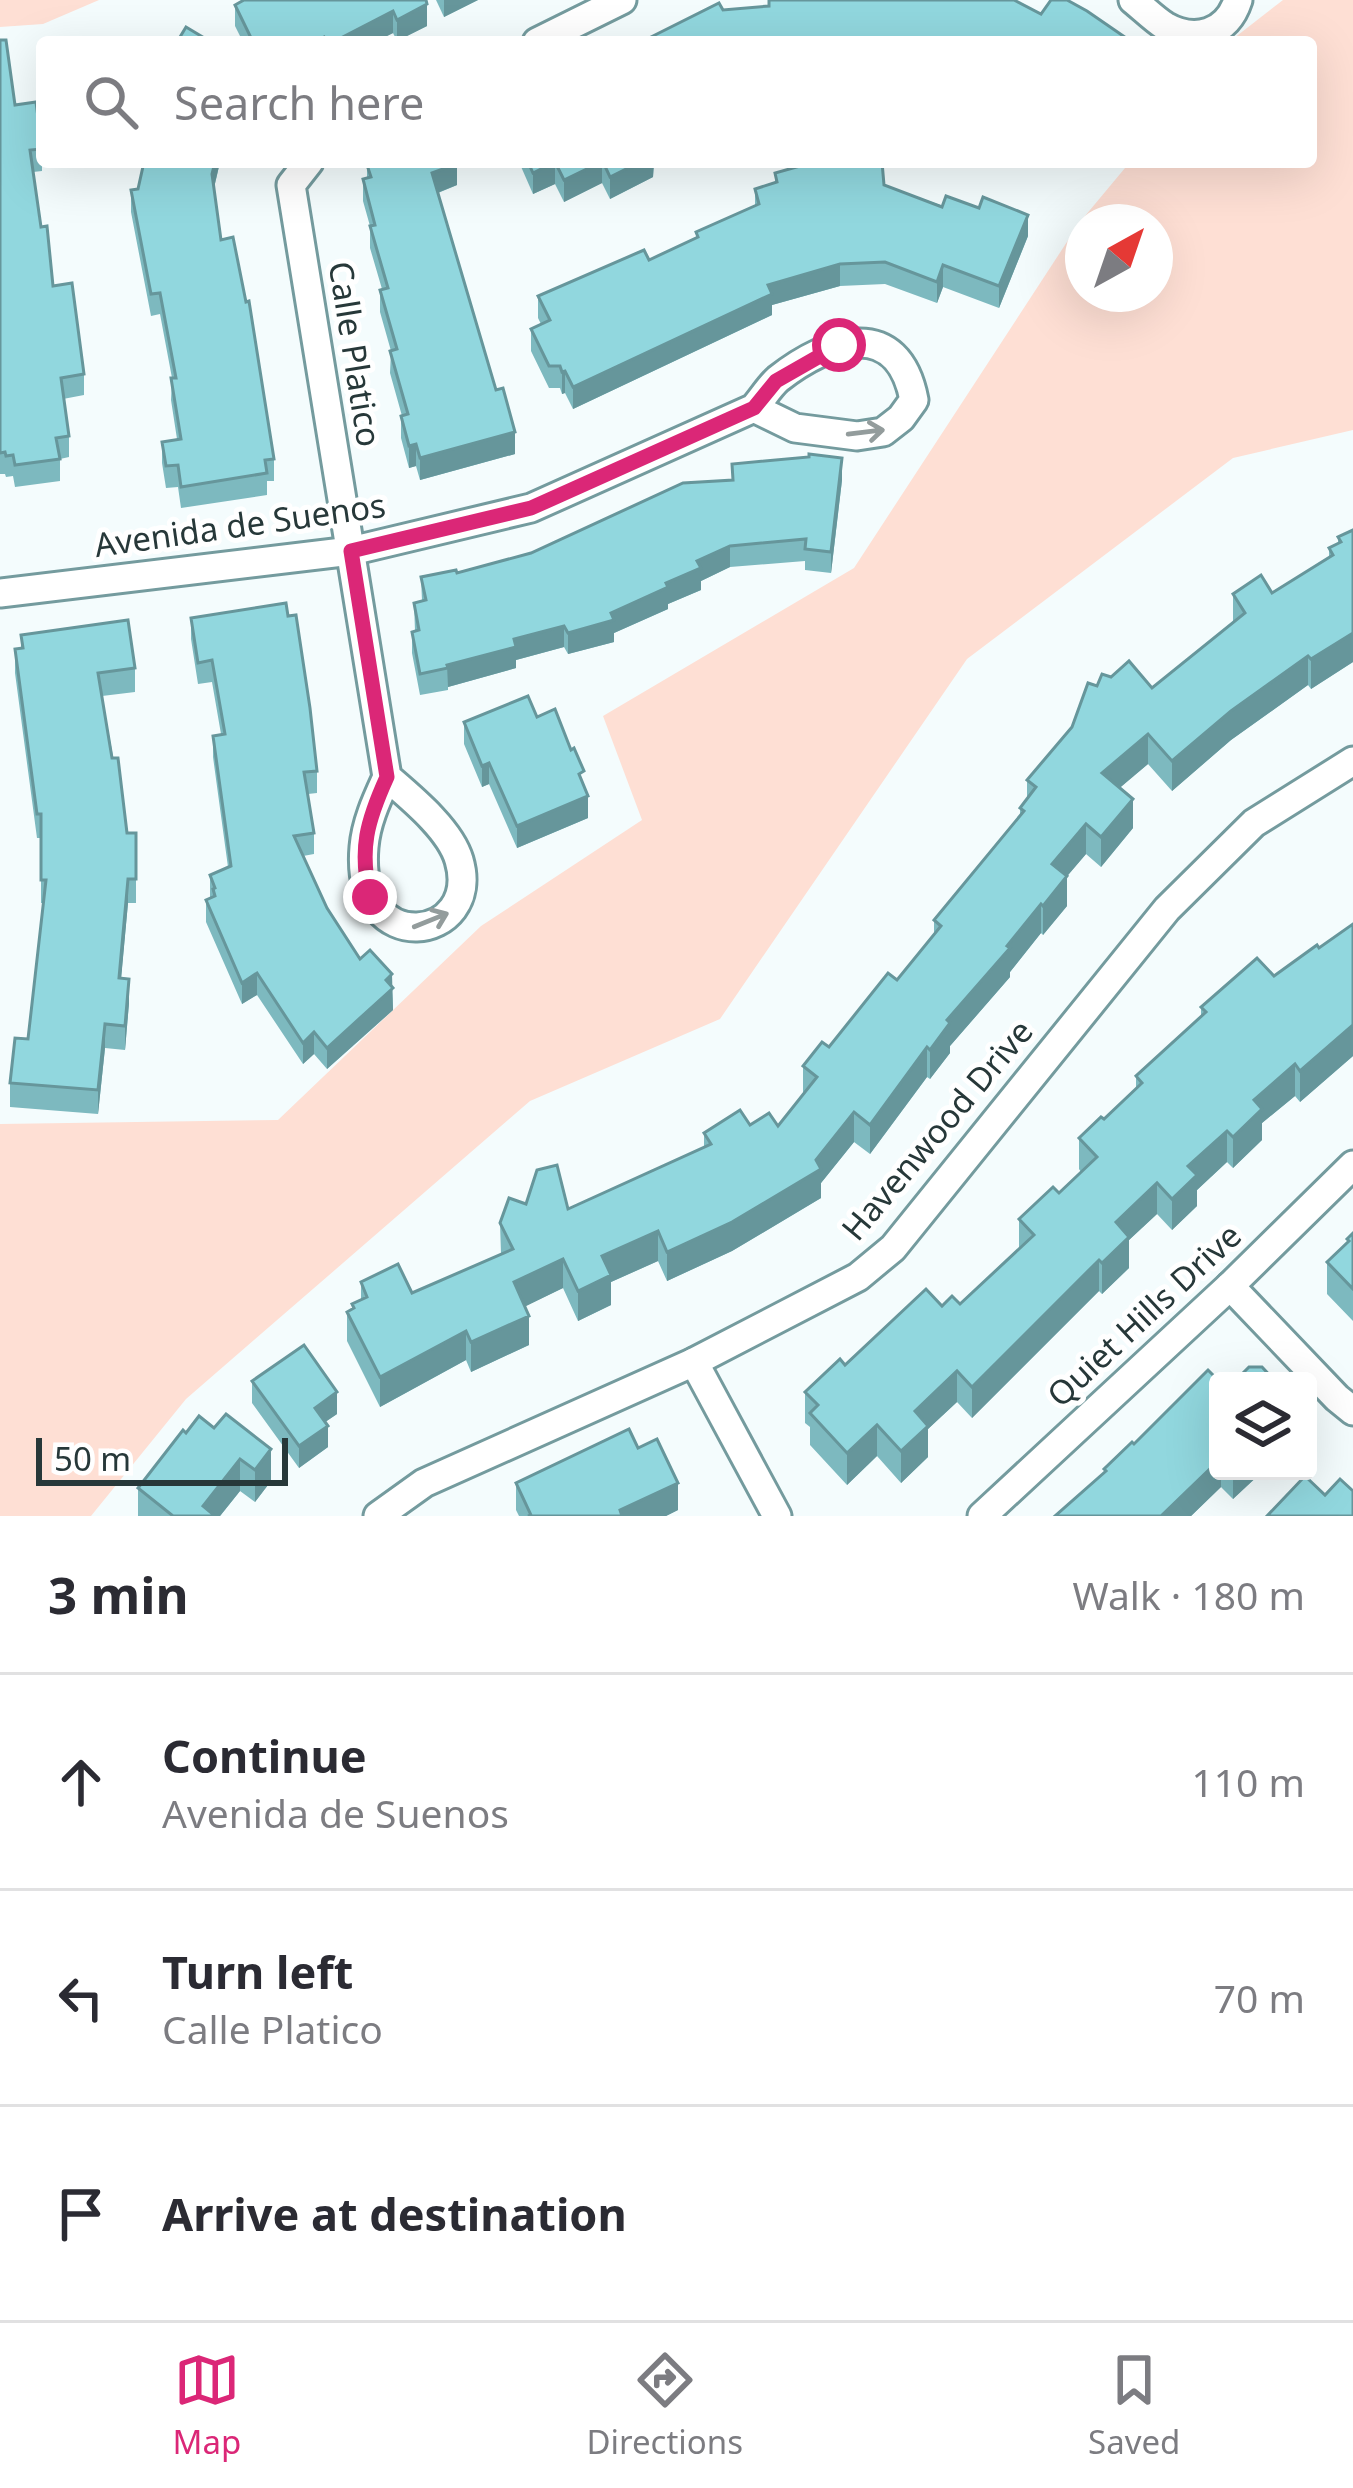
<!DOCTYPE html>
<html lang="en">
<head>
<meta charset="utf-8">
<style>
  :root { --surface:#fff; --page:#f2f2f3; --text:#2b2b33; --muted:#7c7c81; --line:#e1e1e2; --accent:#db2777 }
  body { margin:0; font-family:"Noto Sans",sans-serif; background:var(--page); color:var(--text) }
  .controls { position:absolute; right:36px; bottom:36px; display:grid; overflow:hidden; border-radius:12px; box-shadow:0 12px 48px #0002 }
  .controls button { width:108px; height:108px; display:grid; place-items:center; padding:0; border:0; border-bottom:3px solid var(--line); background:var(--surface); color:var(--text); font:60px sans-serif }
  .compass { position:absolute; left:1065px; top:204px; width:108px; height:108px; border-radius:50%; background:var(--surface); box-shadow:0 12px 48px #0002; rotate:40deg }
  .scale { position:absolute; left:36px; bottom:30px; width:252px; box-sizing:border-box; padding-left:12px; border:6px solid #273839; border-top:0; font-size:33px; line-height:42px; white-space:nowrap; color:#273839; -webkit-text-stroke:9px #fff; paint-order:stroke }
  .stop { position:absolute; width:36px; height:36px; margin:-27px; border:9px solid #db2777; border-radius:50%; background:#fff }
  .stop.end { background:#db2777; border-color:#fff; box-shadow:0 3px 12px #0008 }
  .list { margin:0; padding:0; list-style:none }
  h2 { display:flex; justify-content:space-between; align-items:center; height:156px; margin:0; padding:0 48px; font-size:51px }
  h2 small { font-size:39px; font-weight:400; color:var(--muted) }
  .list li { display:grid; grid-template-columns:78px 1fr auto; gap:36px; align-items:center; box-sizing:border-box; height:216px; padding:0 48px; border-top:3px solid var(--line) }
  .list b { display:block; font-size:45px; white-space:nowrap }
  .list p { margin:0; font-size:39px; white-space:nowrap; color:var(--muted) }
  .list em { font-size:39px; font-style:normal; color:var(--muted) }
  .icon { flex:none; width:66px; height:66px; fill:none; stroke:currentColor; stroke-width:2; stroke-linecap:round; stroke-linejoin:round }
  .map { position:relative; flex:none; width:1353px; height:1516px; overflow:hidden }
  .search { position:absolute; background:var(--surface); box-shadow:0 12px 48px #0002; left:36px; right:36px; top:36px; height:132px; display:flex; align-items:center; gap:30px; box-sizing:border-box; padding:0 42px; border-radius:12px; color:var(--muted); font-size:45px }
  .sheet { height:804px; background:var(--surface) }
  nav { display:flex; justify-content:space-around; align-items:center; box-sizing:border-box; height:168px; border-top:3px solid var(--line); background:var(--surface); font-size:33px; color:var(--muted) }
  nav a { display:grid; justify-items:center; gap:6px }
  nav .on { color:var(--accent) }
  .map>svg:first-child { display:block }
</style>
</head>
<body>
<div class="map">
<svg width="1353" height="1516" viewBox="0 0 1353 1516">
  <rect width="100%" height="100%" fill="#f4fcfd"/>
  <!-- green -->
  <g fill="#fedfd4" fill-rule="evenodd">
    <path d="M0 0H99L43 24 0 27Z"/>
    <path d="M1283 0H1353V430L1233 458 967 659 720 1019 530 1101 186 1399 91 1516H0V1124L278 1120 481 926 642 820 603 716 854 568 1080 222 1130 162H1311V42H1229ZM1155 222V294H1083V222Z"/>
  </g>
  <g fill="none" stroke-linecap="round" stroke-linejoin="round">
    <!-- minor casing -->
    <g stroke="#749b9e" stroke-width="33">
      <g id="minor">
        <path d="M1133 0C1143 8 1154 19 1165 26 1195 43 1227 34 1238 0"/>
        <path d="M537 42 622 0"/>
        <path d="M309 162 291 185 387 777C377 799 366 822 364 847 354 961 483 942 459 860 450 829 410 797 387 777"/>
        <path d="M0 593 351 551 531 508 754 408C762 399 769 387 778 379 829 339 898 316 914 400L901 418 883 432 857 436 795 428 754 408"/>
        <path d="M1230 1286 1337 1398 1353 1411"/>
        <path d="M694 1362 777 1516"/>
        <path d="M378 1516 424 1483 694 1362 858 1277 893 1248 1167 909 1254 823 1353 761"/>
        <path d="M982 1516 1230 1286 1353 1165"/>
      </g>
    </g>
    <!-- minor -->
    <use href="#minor" stroke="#fff" stroke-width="27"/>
  </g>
  <!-- wall -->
  <g fill="#7db9bf">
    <path d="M426 0 427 26 397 41 393 33 375 42H243L235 26V5Z"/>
    <path d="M436 0H478L444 17Z"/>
    <path d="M0 40 15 105 42 148V171L33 172 41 227 53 286 84 374V395L63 399 69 436V457L60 459V481L15 487 13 476 6 477 5 474H0Z"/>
    <path d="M144 162H220L214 188 221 240 274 459V481H267V495L181 508 178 487 166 488 162 463V442L177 439 171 400 172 378 160 314 151 316 131 212V190L138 189Z"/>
    <path d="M519 162H654L653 177 610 199 602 183 564 202 555 184 533 194Z"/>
    <path d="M367 165 457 185 438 193 515 454 420 480 416 466 409 468 401 438V416H402L390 373 391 351 380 312V290L382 289 370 248V226L363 201V179L367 178Z"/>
    <path d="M775 173 884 185 1028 236 999 308 943 287 937 303 885 284 840 286 772 305V315L573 409 565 393 562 394 560 388H549L531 351V329L541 324 538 318V296L649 260 696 238V232L755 206V189L775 183Z"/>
    <path d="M732 464 842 480 831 573 805 570V561L730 567 701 581V590L668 604V609L614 633V642L568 654 564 647 516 660V668L448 687V690L420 695 412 653V632L415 631 414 603 422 601 421 577 457 573 531 553 732 480Z"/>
    <path d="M1353 530V662L1311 689 1308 685 1231 740 1172 791 1148 764 1119 788 1133 828 1101 867 1086 854 1067 876V906L1043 935 1041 933 1010 972V977L950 1046V1053L930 1079 927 1077 870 1154 854 1142 821 1183V1198L732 1251 667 1281 658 1261 611 1282V1305L578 1321 563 1288 525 1306 529 1345 471 1372 466 1360 380 1407 347 1341V1312L352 1309V1304L361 1300V1282L412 1293 501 1254 500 1223 526 1204 568 1209 704 1148V1133L750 1125 778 1126 803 1095V1066L829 1047 897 980 934 935V920L1020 817V808L1027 798V780L1072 727 1097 686 1152 688 1233 623V594L1272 593 1329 557V548L1338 543V537Z"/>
    <path d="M191 618 317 771V793L308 794 314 833V854L303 856 327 908 360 959 392 986 393 1010 327 1069 314 1054 303 1064 257 995 242 1004 206 922V900L210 898V875L228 867 213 757V736L221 734 212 682 198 684 191 639Z"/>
    <path d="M21 635 135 668V692L102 696 127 833H136V903H128L121 978 129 1003 125 1050 105 1048 98 1114 10 1107V1083L28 1039 43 903H41V838H37L15 673V649L21 648Z"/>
    <path d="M464 722 584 788 588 818 517 848 489 784 482 787 464 744Z"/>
    <path d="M1274 976 1353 1056 1300 1102 1295 1096 1262 1123V1140L1233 1168 1227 1162 1197 1190V1206L1172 1230 1157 1214 1129 1240V1268L1102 1294 1099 1291 972 1418 957 1402 928 1429V1457L901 1483 877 1456 847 1485 810 1445V1427L805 1423V1392L942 1306 960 1304 1019 1250V1219L1059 1193 1081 1172 1079 1169V1138L1104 1119 1136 1088V1076L1201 1017V1007Z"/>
    <path d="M1353 1233V1321L1327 1294V1262L1347 1243V1239Z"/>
    <path d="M252 1381 337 1414 325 1422 328 1447 299 1468 252 1403Z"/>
    <path d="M199 1416 271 1481 255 1502 240 1491 220 1516H138V1488Z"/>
    <path d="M1308 1417 1311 1420V1449H1308Z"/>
    <path d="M1134 1444 1218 1471H1263L1233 1499 1221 1487 1191 1516H1055L1104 1473V1469Z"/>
    <path d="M638 1448 678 1510 666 1516H519L516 1510V1483Z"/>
  </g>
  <!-- shaded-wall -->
  <g fill="#66969b">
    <path d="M444 0H478L444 17Z"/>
    <path d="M427 4V26L397 41V20Z"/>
    <path d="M393 11V33L375 42H333Z"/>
    <path d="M215 162H220L212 196V174Z"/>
    <path d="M555 162V184L533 194V173Z"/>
    <path d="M602 162V183L564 202V180Z"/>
    <path d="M640 162H654L653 177 610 199V177Z"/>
    <path d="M457 164V185L432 195V173Z"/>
    <path d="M1028 215V236L999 308V286Z"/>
    <path d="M840 264V286L772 305V315L573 409V387L768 285Z"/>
    <path d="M943 265V287L937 303V282Z"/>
    <path d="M565 371V393L562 394V372Z"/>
    <path d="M515 432V454L420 480V458Z"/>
    <path d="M416 444V466L409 468V446Z"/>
    <path d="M842 458V480L831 573V552Z"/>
    <path d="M730 546V567L701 581V590L668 604V609L614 633V642L568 654V633L611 613 697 561Z"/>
    <path d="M564 626V647L516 660V668L448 687 447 665 514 639Z"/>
    <path d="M1353 633V662L1311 689V659Z"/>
    <path d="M1308 656V685L1231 740 1172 791V761L1231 711Z"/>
    <path d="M1148 734V764L1102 803V773Z"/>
    <path d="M489 763V784L482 787V766Z"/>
    <path d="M588 796V818L517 848V826Z"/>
    <path d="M1133 799V828L1101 867V837Z"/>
    <path d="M1086 824V854L1052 894V864Z"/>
    <path d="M1067 876V906L1043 935V906Z"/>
    <path d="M128 879V903L119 1002V978Z"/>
    <path d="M1041 904V933L1010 972V977L950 1046V1053L930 1079V1050L947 1020Z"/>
    <path d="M257 973V995L242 1004V983Z"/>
    <path d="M392 974 393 1010 327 1069V1048Z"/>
    <path d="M129 979V1003L125 1050V1026Z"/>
    <path d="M105 1024V1048L98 1114V1090Z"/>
    <path d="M1353 1025V1056L1300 1102V1071Z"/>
    <path d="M314 1032V1054L303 1064V1043Z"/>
    <path d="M927 1047V1077L870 1154V1125Z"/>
    <path d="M1295 1064V1096L1262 1123V1140L1233 1168V1137L1254 1100Z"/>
    <path d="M854 1112V1142L821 1183V1198L732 1251 667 1281V1252L816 1160Z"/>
    <path d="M1227 1131V1162L1197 1190V1206L1172 1230V1199L1188 1166Z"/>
    <path d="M1157 1183V1214L1129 1240V1268L1102 1294V1263L1116 1222Z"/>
    <path d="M658 1231V1261L611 1282V1305L578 1321V1291L602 1256Z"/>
    <path d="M563 1259V1288L514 1312V1282Z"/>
    <path d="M1099 1260V1291L972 1418V1387Z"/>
    <path d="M529 1316V1345L471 1372V1342Z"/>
    <path d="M466 1331V1360L380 1407V1377Z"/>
    <path d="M957 1371V1402L928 1429V1457L901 1483V1451L915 1411Z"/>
    <path d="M337 1392V1414L315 1429V1408Z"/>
    <path d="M877 1425V1456L847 1485V1453Z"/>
    <path d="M328 1426V1447L299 1468V1446Z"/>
    <path d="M271 1449V1481L255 1502V1470Z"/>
    <path d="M240 1459V1491L220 1516H203V1506Z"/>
    <path d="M1218 1461V1471H1221V1487L1191 1516H1161Z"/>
    <path d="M1233 1471H1263L1233 1499Z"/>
    <path d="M678 1483V1510L666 1516H620V1510Z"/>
  </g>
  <!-- building -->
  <g fill="#91d7de" stroke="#66969b" stroke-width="3">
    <path d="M244 0H426L427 4 397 20 393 11 333 42H326L324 37 314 42H253L235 5Z"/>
    <path d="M769 0H1014L1041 14 1051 0H1067L1087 11 1132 42H641L719 3 723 10 769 6Z"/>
    <path d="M186 27 211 42H177Z"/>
    <path d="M0 40H6L15 105 36 102 42 149 30 150 41 227 47 226 53 286 72 283 84 374 61 378 69 436 56 438 60 459 15 465 13 455 6 456 5 452 0 453Z"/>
    <path d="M144 162H215L212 174 221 240 233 237 246 302 249 301 274 459 265 460 267 473 181 487 178 465 166 466 162 442 181 439 171 378H176L160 293 151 294 131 190 138 189Z"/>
    <path d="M376 162H457V164L432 173 496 390 503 388 515 432 420 458 416 444 409 446 401 416 408 414 390 351 397 349 380 290 388 288 370 226 375 225 363 179 371 177 367 165Z"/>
    <path d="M528 162H555L533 173Z"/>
    <path d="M555 162H601L564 180Z"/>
    <path d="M603 162H640L610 177Z"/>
    <path d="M865 162H882L884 185 942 207 946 196 979 208 983 197 1028 215 999 286 943 265 937 282 885 262 840 264 768 285 772 294 573 387 565 371 562 372 560 366H549L531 329 550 320 538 296 644 250 649 260 698 237 696 232 759 204 755 189 777 182 775 173 800 166Z"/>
    <path d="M809 454 842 458 831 552 805 549 806 539 730 546 697 561 701 568 666 583 668 587 611 613 614 620 568 633 564 626 514 639 516 647 447 665 448 668 420 674 412 632 419 630 414 603 426 600 421 577 456 570 457 573 531 553 683 483 733 480 732 464 809 457Z"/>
    <path d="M1353 530V633L1311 659 1308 656 1231 711 1172 761 1148 734 1102 773 1133 799 1101 837 1086 824 1052 864 1067 876 1043 906 1041 904 1007 946 1010 948 947 1020 950 1023 930 1050 927 1047 870 1125 854 1112 816 1160 821 1169 732 1222 667 1252 658 1231 602 1256 611 1275 578 1291 563 1259 514 1282 529 1316 471 1342 466 1331 380 1377 347 1312 354 1308 352 1304 367 1297 361 1282 398 1264 412 1293 513 1249 500 1223 509 1198 526 1204 537 1170 557 1165 568 1209 711 1144 704 1133 740 1110 750 1125 769 1113 778 1126 817 1077 803 1066 822 1042 829 1047 888 973 897 980 941 926 934 920 1024 811 1020 808 1036 787 1027 780 1072 727 1088 683 1097 686 1102 674 1111 677 1129 661 1152 688 1245 613 1233 594 1261 575 1272 593 1333 555 1329 548 1341 542 1338 537Z"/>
    <path d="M286 603 288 616 296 615 310 708 317 771 304 772 314 833 294 836 327 908 360 959 370 950 392 974 386 980 393 988 327 1048 314 1032 303 1043 257 973 242 983 206 900 215 896 213 889 215 888 210 875 231 866 213 736 225 734 212 660 198 663 191 618Z"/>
    <path d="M128 620 135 668 98 673 112 758H118L127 833H136V879H128L119 978 129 979 125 1026 105 1024 98 1090 10 1083 15 1038 28 1039 46 880H41V814H37L15 649 23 648 21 635Z"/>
    <path d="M528 696 537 717 555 709 571 750 574 748 584 771 579 774 588 796 517 826 489 763 482 766 464 722Z"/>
    <path d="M1353 924V1025L1300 1071 1295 1064 1254 1100 1262 1109 1233 1137 1227 1131 1188 1166 1197 1175 1172 1199 1157 1183 1116 1222 1129 1237 1102 1263 1099 1260 972 1387 957 1371 915 1411 928 1426 901 1451 877 1425 847 1453 810 1413 818 1405 805 1392 840 1359 845 1365 926 1289 942 1306 952 1296 960 1304 1034 1235 1019 1219 1053 1187 1059 1193 1097 1157 1079 1138 1101 1117 1104 1119 1142 1083 1136 1076 1206 1012 1201 1007 1257 958 1274 976 1317 945 1319 948Z"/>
    <path d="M1353 1233V1289L1327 1262 1349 1241 1347 1239Z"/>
    <path d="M304 1345 337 1392 315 1408 328 1426 299 1446 252 1381Z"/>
    <path d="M1249 1367H1262L1275 1381H1235Z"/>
    <path d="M1208 1370 1219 1381 1218 1461 1161 1516H1055L1106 1471 1104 1469 1132 1442 1134 1444Z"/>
    <path d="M226 1414 271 1449 255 1470 240 1459 203 1506 215 1516H173L138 1488 183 1430 186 1433 199 1416 214 1428Z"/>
    <path d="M629 1429 638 1448 657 1439 678 1483 620 1510 622 1516H528L531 1515 516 1483Z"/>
    <path d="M1305 1476 1325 1495 1340 1479 1353 1491V1516H1267Z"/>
  </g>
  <!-- one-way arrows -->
  <defs><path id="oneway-shaft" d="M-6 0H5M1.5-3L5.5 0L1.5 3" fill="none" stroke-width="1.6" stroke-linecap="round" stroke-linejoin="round" transform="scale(3)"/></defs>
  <g stroke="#939c9c">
    <use href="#oneway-shaft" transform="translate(866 432) rotate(-7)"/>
    <use href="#oneway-shaft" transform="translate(431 920) rotate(-22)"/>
  </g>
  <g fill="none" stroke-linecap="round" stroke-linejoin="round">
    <!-- route -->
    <path stroke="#db2777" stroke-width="15" d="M370 897C359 849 367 821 387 777L351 551 531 508 754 408 776 381 839 345"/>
  </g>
  <g text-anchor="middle" stroke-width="10" stroke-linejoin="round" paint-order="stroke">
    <!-- street labels -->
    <g font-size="33" fill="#273839" stroke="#fff">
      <text transform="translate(355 354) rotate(81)" y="12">Calle Platico</text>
      <text transform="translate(240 525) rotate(-8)" y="12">Avenida de Suenos</text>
      <text transform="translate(937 1130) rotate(-50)" y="12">Havenwood Drive</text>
      <text transform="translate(1144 1315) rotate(-43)" y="12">Quiet Hills Drive</text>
    </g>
  </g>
</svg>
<div class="controls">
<button><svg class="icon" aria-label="layers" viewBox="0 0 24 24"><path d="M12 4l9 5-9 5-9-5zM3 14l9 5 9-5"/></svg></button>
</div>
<svg class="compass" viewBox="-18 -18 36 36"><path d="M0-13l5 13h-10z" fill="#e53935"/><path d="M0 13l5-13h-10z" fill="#7c7c81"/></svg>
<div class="scale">50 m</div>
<div class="stop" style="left:839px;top:345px"></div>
<div class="stop end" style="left:370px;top:897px"></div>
<div class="search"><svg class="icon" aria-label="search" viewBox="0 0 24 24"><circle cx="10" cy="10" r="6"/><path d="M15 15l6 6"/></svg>Search here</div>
</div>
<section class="sheet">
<h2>3 min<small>Walk · 180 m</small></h2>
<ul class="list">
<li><svg class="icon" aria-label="ahead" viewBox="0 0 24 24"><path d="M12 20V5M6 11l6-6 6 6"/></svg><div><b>Continue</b><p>Avenida de Suenos</p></div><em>110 m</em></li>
<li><svg class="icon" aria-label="left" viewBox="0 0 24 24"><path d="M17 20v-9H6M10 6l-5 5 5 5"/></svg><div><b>Turn left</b><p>Calle Platico</p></div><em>70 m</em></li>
<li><svg class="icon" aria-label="arrive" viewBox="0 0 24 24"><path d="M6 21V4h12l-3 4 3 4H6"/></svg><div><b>Arrive at destination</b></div></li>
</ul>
</section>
<nav>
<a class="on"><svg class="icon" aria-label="map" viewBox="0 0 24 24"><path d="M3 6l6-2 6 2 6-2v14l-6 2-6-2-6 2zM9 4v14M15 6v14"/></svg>Map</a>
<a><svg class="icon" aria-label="directions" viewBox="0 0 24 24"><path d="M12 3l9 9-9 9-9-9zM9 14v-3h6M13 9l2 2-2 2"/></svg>Directions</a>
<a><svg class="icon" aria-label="saved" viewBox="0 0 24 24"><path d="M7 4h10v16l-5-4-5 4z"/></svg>Saved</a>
</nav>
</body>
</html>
